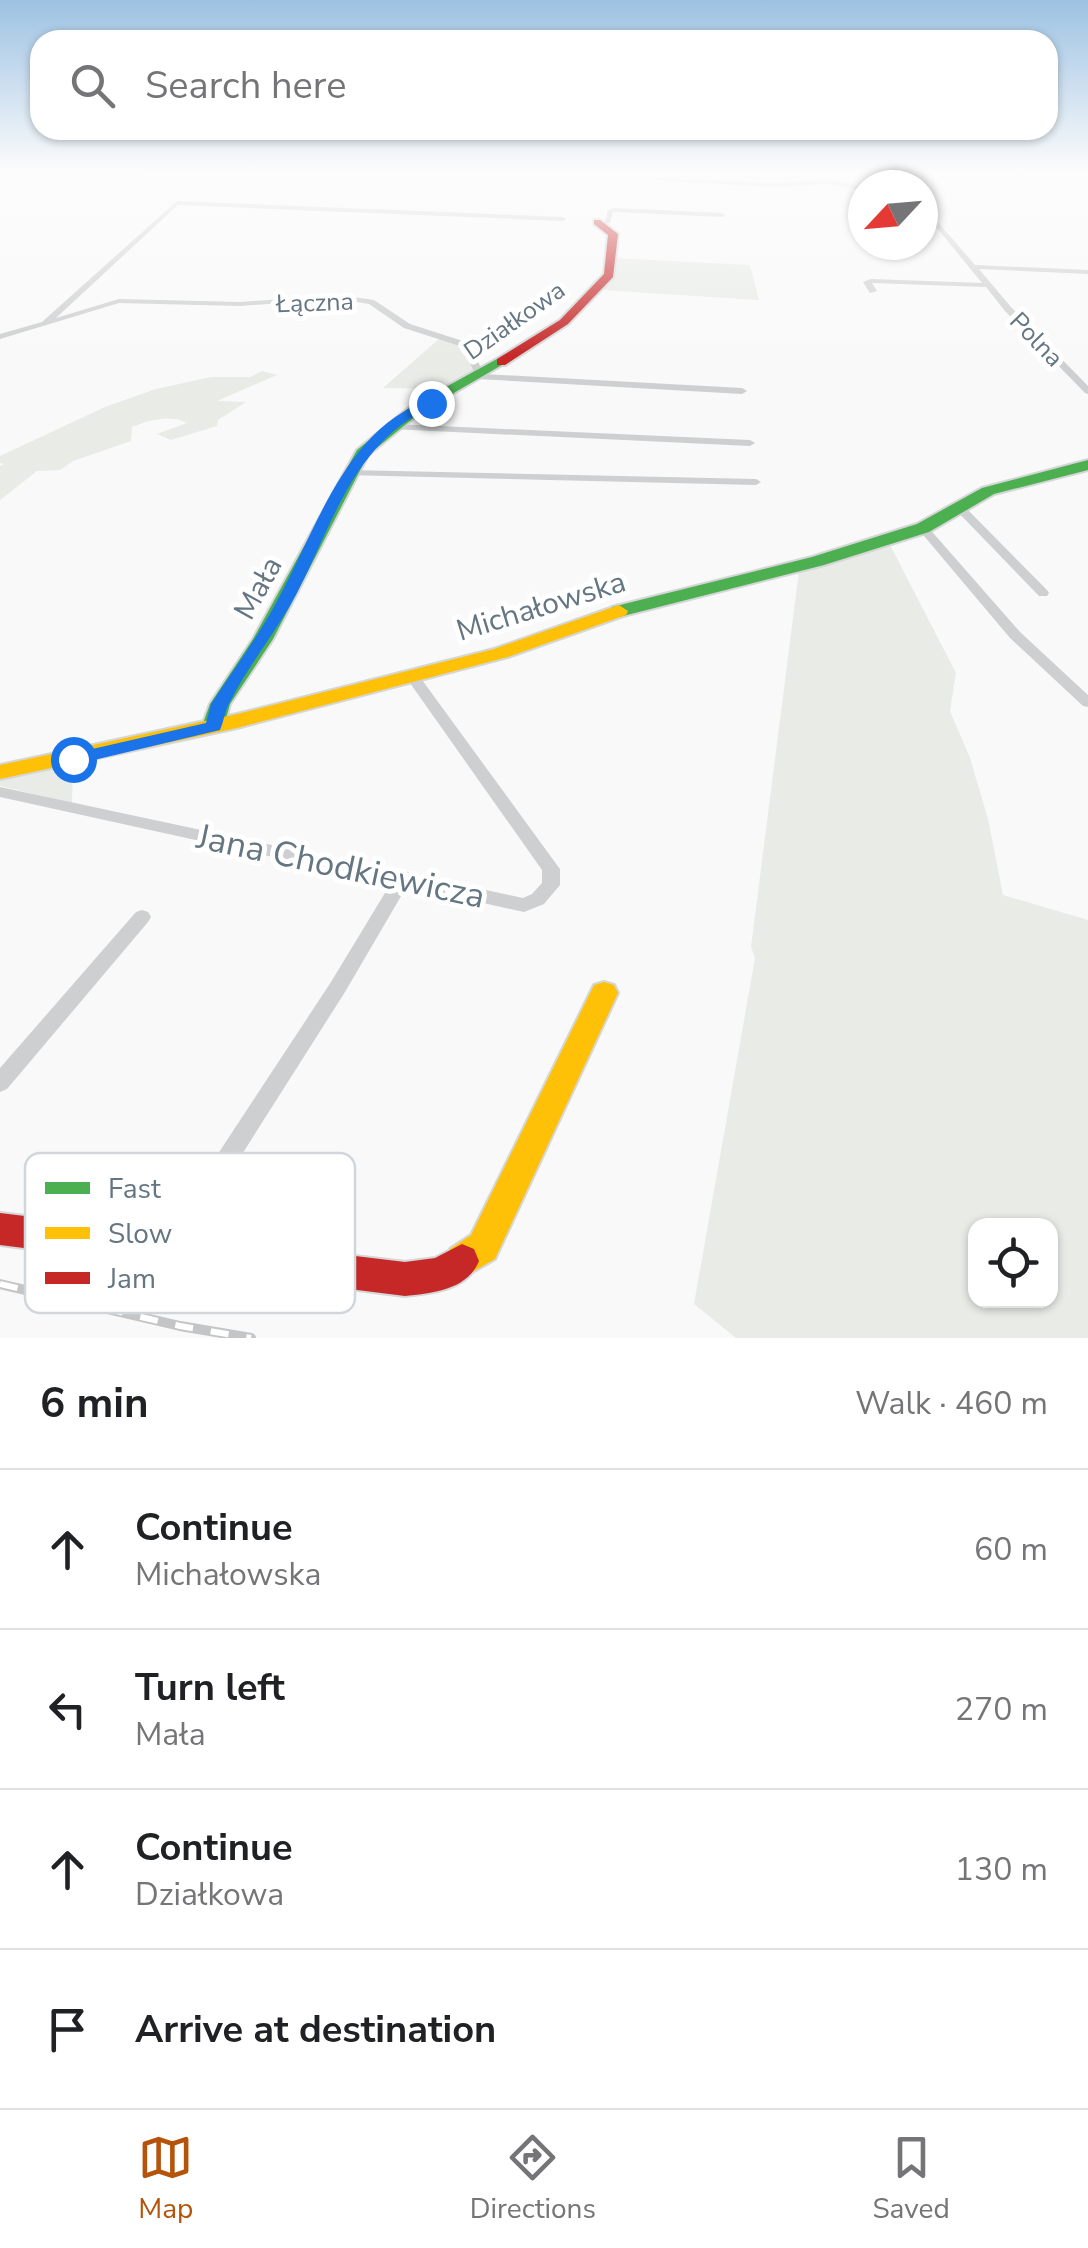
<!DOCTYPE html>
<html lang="en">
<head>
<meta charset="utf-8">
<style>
  :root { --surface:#fff; --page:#f6f6f6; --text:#202124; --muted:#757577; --line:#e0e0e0; --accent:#b45309 }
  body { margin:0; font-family:"Nunito Sans",sans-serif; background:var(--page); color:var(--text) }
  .controls { position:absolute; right:30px; bottom:30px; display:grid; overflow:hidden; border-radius:20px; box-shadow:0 2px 8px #0004 }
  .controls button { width:90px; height:90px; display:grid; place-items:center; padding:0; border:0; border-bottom:2px solid var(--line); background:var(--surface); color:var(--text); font:50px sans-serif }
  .compass { position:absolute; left:848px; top:170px; width:90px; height:90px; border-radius:50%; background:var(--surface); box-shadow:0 2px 8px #0004; rotate:244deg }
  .stop { position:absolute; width:30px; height:30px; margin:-22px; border:8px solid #1a73e8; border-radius:50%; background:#fff }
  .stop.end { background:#1a73e8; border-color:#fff; box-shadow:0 2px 10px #0008 }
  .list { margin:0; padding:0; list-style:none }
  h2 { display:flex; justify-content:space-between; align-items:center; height:130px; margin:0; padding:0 40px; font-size:42px }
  h2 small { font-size:32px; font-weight:400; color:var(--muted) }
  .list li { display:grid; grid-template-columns:65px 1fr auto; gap:30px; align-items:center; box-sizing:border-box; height:160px; padding:0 40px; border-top:2px solid var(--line) }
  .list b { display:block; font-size:38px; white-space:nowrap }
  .list p { margin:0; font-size:32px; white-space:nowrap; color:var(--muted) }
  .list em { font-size:32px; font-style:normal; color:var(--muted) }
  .icon { flex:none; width:55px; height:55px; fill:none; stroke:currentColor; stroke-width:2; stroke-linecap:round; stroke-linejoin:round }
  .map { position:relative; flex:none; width:1088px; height:1338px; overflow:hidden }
  .search { position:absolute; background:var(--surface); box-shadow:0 2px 8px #0004; left:30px; right:30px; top:30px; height:110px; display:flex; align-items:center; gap:25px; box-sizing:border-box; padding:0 35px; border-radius:30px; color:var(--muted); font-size:38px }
  .sheet { height:770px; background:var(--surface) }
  nav { display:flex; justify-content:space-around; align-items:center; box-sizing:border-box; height:140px; border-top:2px solid var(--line); background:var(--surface); font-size:28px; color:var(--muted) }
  nav a { display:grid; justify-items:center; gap:5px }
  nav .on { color:var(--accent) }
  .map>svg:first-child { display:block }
</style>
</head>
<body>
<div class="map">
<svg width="1088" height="1338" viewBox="0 0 1088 1338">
  <rect width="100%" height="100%" fill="#f9f9f9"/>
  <!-- green -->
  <g fill="#e8ebe6" fill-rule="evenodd">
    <path d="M613 258 750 265 759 300 601 290 613 277Z"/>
    <path d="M440 338 463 345 477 375 450 389 383 388Z"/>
    <path d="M262 371 277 375 217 401 246 402 218 420 217 426 171 440 157 434 187 423C171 414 149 420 132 427L131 441 73 461 60 470 37 471 0 500V466L4 464 0 463V456L105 407 156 389 211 377H250Z"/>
    <path d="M890 545 956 673 950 711 970 758 988 819 1003 895 1088 920V1338H736L694 1304 755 958 751 947 799 571ZM976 1226H1050V1300H976Z"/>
    <path d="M73 761 72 803 0 786V776Z"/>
  </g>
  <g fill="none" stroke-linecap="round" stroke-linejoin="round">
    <!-- fast casing -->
    <g stroke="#d5d6d7" stroke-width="4">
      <g id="fast">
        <path d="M497 359 507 362 421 412 368 455 273 639 230 704 224 726 213 733 205 731 202 726 210 704 253 639 357 450 411 406Z"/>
        <path d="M1088 460V470L994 494 929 532 824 565 619 617 610 611 612 607 812 557 917 524 982 488Z"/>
      </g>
    </g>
    <!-- slow casing -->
    <g stroke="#d5d6d7" stroke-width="4">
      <g id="slow">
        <path d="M619 605 628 611 626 615 508 657 237 728 0 779V765L237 714 494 649Z"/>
        <path d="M604 982 614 985 618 993 495 1259 462 1278 450 1273 445 1261 450 1249 471 1235 594 985Z"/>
      </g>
    </g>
    <!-- jam casing -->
    <g stroke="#d5d6d7" stroke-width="4">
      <g id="jam">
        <path d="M594 220H600L618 234 613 277 568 324 505 365H497V359L560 320 604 274 608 235 594 224Z"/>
        <path d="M0 1213 405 1262 435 1258 462 1244 474 1249 479 1261C467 1290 433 1293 405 1296L0 1245Z"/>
      </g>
    </g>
    <!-- street -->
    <g fill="#cecfd0" fill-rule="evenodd">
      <path d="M906 170H912L916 185H910Z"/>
      <path d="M1076 170H1088V172Z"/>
      <path d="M0 173 137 172 140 174 0 177Z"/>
      <path d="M652 177 775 183 827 180 863 186V190L827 184 775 187 650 180Z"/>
      <path d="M177 201 563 217 566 219 563 221 178 205 56 318 119 299 240 302 339 295 374 300 410 324 469 343 484 374 742 388 747 391 742 394 478 379 474 376 475 374 463 347 404 328 369 304 339 299 240 306 119 303 0 339V334L42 322Z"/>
      <path d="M923 205 975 265 1088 270V274L979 269 1011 307 1088 386V394L1085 393 1005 311 986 287 872 283 877 291 870 293 863 282 871 279 982 283 923 211Z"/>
      <path d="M615 208 722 213 725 215 722 217 615 212H613L610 223 601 225V223L605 221 608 210Z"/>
      <path d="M394 424 750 440 755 443 750 446 391 429V425Z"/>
      <path d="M349 470 756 479 761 482 756 485 345 475V471Z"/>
      <path d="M957 502 961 503 1047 590 1049 593 1047 596H1039L953 507 951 505Z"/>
      <path d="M923 525 927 526 1020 632 1088 695V707L1083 706 1010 638 919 530V526Z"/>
      <path d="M412 672 417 673 557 865 560 869V885L544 904 524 912 407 886 345 992 178 1255 170 1259 162 1255 158 1247 162 1239 331 982 391 883 0 797V787L398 872 404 870 412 874 523 898 532 894 542 883V870L405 676Z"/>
      <path d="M142 910 148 912 151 917 148 922 7 1089 0 1092V1068L136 912Z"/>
    </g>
    <!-- fast -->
    <use href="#fast" fill="#4caf50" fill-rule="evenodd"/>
    <!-- slow -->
    <use href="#slow" fill="#ffc107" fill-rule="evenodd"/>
    <!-- jam -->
    <use href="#jam" fill="#c62828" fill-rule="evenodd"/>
    <!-- rail casing -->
    <g stroke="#c3c5c6" stroke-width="10">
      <path id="rail" d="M0 1284 180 1326 251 1338"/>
    </g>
    <!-- rail -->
    <use href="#rail" stroke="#fff" stroke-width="6" stroke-dasharray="18" stroke-linecap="butt"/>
  </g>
  <!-- sky -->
  <linearGradient id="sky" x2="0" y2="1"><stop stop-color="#9dc2e2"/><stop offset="0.48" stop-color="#fcfcfc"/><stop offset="1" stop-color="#fcfcfc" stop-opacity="0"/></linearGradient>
  <rect width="1088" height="357" fill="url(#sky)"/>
  <!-- route -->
  <path fill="#1a73e8" d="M431 399 435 405C350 443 332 530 291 604 272 637 247 668 230 702 225 710 224 721 220 730L73 765 66 763V755L206 723 211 704C233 670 258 637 277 601 317 529 345 428 431 399Z"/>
  <g text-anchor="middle" stroke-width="10" stroke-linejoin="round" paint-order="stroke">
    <!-- far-street labels -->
    <g font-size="25" fill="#657683" stroke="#fff">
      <text transform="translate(315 302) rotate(-2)" y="9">Łączna</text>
      <text transform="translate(514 320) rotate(-35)" y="9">Działkowa</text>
      <text transform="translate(1037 339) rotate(46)" y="9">Polna</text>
    </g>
    <!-- street labels -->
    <g font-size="30" fill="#657683" stroke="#fff">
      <text transform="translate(258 588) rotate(-61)" y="10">Mała</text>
      <text transform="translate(541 606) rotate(-17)" y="10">Michałowska</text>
    </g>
    <!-- near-street labels -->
    <g font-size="35" fill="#657683" stroke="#fff">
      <text transform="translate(341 866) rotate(12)" y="12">Jana Chodkiewicza</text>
    </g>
  </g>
  <!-- legend -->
  <rect x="25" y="1153" width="330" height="160" rx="15" fill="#fff" stroke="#d1d6da" stroke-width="2.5"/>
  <rect x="45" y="1182" width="45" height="12" fill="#4caf50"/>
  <rect x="45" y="1227" width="45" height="12" fill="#ffc107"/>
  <rect x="45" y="1272" width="45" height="12" fill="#c62828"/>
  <g font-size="28" fill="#657683">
    <text x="108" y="1198">Fast</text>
    <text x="108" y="1243">Slow</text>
    <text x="108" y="1288">Jam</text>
  </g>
</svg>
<div class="controls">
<button><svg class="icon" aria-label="locate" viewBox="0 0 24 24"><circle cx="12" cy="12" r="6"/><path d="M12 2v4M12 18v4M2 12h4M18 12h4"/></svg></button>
</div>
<svg class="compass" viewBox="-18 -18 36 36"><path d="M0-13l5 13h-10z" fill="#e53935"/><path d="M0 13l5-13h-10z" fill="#757577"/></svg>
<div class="stop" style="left:73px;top:759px"></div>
<div class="stop end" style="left:431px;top:403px"></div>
<div class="search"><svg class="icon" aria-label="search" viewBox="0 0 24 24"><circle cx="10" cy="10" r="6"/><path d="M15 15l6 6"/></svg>Search here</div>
</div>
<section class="sheet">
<h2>6 min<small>Walk · 460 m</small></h2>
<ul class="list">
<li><svg class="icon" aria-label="ahead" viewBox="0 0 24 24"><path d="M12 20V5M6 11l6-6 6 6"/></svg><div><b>Continue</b><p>Michałowska</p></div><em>60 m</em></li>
<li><svg class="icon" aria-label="left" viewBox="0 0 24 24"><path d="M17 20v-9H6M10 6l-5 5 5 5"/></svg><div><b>Turn left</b><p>Mała</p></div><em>270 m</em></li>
<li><svg class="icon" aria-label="ahead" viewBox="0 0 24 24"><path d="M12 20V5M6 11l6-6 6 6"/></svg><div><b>Continue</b><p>Działkowa</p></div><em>130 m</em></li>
<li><svg class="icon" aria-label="arrive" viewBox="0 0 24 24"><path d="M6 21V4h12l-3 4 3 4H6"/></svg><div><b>Arrive at destination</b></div></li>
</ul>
</section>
<nav>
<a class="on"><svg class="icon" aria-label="map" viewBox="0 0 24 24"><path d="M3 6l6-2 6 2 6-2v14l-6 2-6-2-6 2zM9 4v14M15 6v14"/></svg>Map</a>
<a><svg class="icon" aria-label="directions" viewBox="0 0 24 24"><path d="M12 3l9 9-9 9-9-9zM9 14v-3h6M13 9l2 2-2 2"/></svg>Directions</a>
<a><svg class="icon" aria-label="saved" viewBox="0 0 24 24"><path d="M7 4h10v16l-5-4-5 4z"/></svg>Saved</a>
</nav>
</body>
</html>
